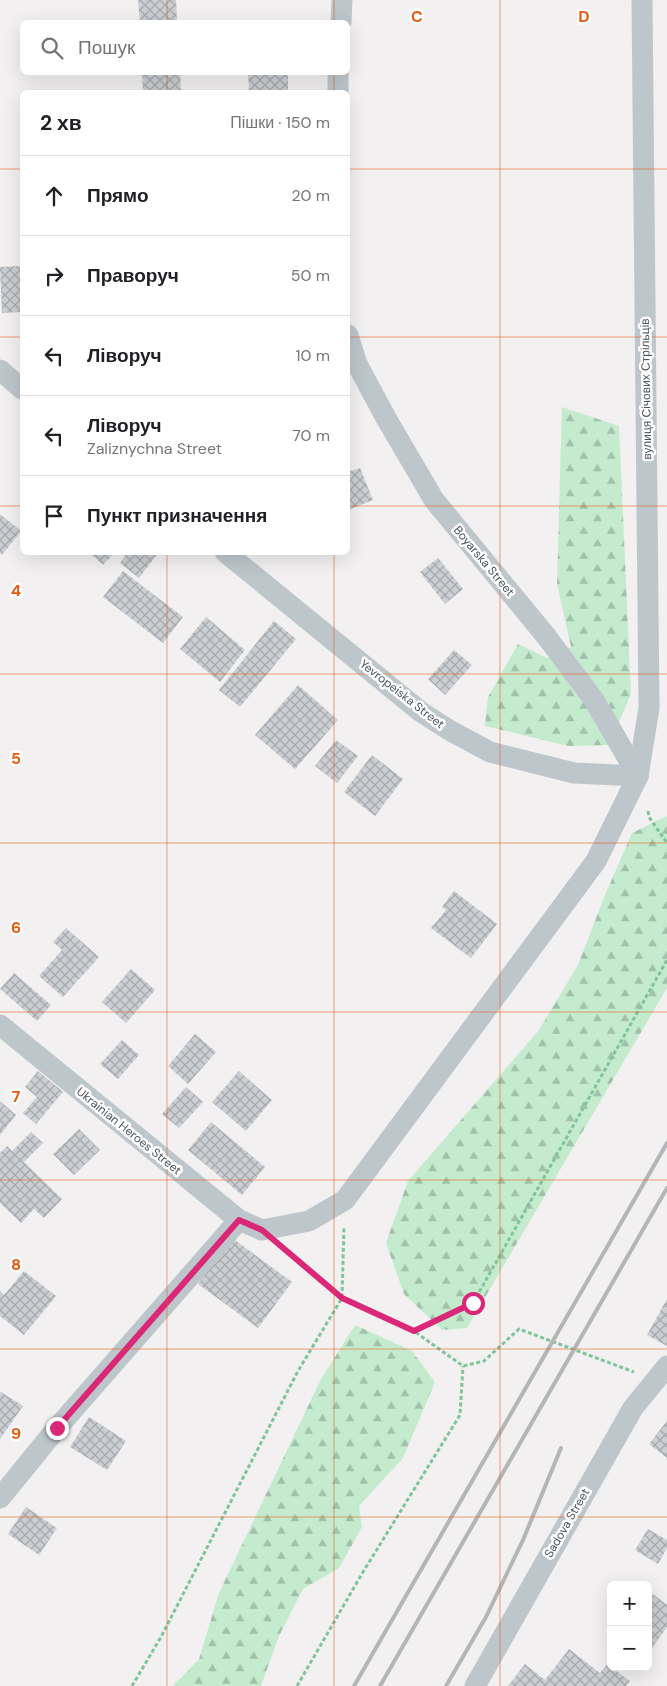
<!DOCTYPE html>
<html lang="uk">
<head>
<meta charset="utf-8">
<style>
  :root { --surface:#fff; --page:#f2f2f2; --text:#202124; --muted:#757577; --line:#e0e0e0 }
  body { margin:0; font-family:"DM Sans",sans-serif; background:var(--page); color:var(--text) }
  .controls { position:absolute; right:15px; bottom:15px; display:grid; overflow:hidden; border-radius:8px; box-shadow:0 5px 20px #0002 }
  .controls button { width:45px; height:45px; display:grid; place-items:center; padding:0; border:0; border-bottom:1px solid var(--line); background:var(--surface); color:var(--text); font:25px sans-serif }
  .stop { position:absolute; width:15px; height:15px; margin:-11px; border:4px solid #db2777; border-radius:50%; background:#fff }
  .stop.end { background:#db2777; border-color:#fff; box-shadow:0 1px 5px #0008 }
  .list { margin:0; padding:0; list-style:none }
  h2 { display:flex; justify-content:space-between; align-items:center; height:65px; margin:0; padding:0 20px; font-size:21px }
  h2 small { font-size:16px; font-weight:400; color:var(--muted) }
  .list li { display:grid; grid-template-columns:32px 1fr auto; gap:15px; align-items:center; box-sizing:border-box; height:80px; padding:0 20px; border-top:1px solid var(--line) }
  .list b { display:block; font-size:19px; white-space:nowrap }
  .list p { margin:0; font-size:16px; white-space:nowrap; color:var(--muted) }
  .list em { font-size:16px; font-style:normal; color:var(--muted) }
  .icon { flex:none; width:28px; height:28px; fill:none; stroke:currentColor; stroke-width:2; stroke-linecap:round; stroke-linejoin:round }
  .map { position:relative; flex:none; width:667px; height:1686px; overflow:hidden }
  .search { position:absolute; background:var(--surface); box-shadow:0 5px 20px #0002; left:20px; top:20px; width:330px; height:55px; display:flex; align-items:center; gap:12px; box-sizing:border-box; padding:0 18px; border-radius:8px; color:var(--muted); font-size:19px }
  .panel { position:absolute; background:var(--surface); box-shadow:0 5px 20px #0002; left:20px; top:90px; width:330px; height:465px; border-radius:8px }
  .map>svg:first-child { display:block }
</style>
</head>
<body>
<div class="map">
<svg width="667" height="1686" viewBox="0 0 667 1686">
  <defs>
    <pattern id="forest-firs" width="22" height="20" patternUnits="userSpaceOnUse" patternTransform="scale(1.25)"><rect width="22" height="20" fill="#c4ebce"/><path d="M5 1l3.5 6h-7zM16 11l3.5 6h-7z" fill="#a1c1aa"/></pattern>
    <pattern id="building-cross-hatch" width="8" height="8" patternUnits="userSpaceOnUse" patternTransform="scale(1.25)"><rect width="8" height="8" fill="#cbced2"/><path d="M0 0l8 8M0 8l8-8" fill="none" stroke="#a7aaad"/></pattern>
  </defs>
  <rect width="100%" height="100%" fill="#f2f0f0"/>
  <!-- forest -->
  <g fill="url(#forest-firs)">
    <path d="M562 407 619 426 631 694 609 745 568 746 485 726 488 697 518 644 547 658 571 647 557 584Z"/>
    <path d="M667 816V988L467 1328 442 1330 404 1294 386 1243 408 1181 539 1030 578 965 605 895 632 833Z"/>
    <path d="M355 1325 412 1351 435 1382 403 1458 359 1506 362 1527 339 1568 303 1589 279 1636 261 1686H173L199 1659 219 1593 320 1381Z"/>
  </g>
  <!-- building -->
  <g fill="url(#building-cross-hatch)">
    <path d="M138 0H176L177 22H140Z"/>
    <path d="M142 72H180L181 92H143Z"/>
    <path d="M248 72H288V92H249Z"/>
    <path d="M22 266V312L2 313 0 267Z"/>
    <path d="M360 468 373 500 348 510V472Z"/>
    <path d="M0 514 21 531 2 555 0 553Z"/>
    <path d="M89 552H115L103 565Z"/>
    <path d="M128 552H159L139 578 120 563Z"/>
    <path d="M438 558 463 589 445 604 420 572Z"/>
    <path d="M123 571 183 617 163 643 103 597Z"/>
    <path d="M206 617 245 650 220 682 180 649Z"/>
    <path d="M274 621 296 639 240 707 219 690Z"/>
    <path d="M454 650 472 665 445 695 428 679Z"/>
    <path d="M298 685 338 720 295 769 255 735Z"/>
    <path d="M336 740 358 756 337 783 315 766Z"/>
    <path d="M372 755 403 779 375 816 344 792Z"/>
    <path d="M454 891 497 924 471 958 431 928 446 910 442 907Z"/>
    <path d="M66 928 99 957 63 997 39 976 62 950 53 942Z"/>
    <path d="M131 969 155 990 126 1023 102 1002Z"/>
    <path d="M14 973 51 1005 37 1021 0 989Z"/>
    <path d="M195 1034 216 1052 188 1084 168 1066Z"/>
    <path d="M122 1040 139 1055 118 1079 100 1064Z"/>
    <path d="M38 1071 63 1092 36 1124 23 1113 37 1097 25 1087Z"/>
    <path d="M239 1071 272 1100 246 1131 212 1102Z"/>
    <path d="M186 1087 203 1102 179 1128 162 1114Z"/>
    <path d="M0 1101 16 1115 0 1135Z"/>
    <path d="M211 1122 265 1167 242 1195 188 1150Z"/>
    <path d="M79 1129 100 1150 74 1175 53 1154Z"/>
    <path d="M31 1132 43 1143 24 1162 62 1199 44 1218 34 1209 21 1223 0 1203V1153L7 1146 12 1151Z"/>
    <path d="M232 1238 292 1282 258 1328 198 1284Z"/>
    <path d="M24 1271 56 1296 24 1335 0 1316V1291L4 1295Z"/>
    <path d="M667 1299V1346L647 1335Z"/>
    <path d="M1 1392 23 1406 0 1439V1393Z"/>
    <path d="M89 1417 126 1441 107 1470 70 1447Z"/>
    <path d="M667 1421V1458L649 1444Z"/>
    <path d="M26 1507 57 1528 39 1555 8 1534Z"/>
    <path d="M648 1529 667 1540V1548L658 1564 635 1550Z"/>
    <path d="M653 1594 667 1605V1627L650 1651 648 1649V1600Z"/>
    <path d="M569 1649 600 1673 608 1663 611 1667 630 1681 626 1686H508L525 1664 545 1680Z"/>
  </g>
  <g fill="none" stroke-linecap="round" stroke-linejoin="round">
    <!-- path -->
    <g stroke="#7fc59b" stroke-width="3" stroke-dasharray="4 2.5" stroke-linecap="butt">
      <path d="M648 811 649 817 667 843"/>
      <path d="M285 1250 342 1298 414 1331 463 1366 484 1361 519 1329 634 1372"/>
      <path d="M414 1331 473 1303 667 960"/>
      <path d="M132 1686 161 1637 298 1371 342 1298 344 1227"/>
      <path d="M297 1686 363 1572 460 1415 463 1366"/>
    </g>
    <!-- street -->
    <g stroke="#bdc6cb" stroke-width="21">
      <path d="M341 22 342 0"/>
      <path d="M338 92V72"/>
      <path d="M348 335 357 364 386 418 434 500 546 636 594 700 638 776"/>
      <path d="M0 370 22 389"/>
      <path d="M225 552 421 712 449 730 490 752 574 773 638 776"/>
      <path d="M0 1025 239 1220 262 1230 309 1221 345 1200 596 861 638 776 649 708 642 0"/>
      <path d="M0 1498 57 1428 239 1220"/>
      <path d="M475 1686 633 1408 667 1366"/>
    </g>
    <!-- rail -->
    <g stroke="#b3b6b9" stroke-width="4">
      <path d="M354 1686 667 1143"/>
      <path d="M380 1686 667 1188"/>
      <path d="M446 1686 486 1617 523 1540 561 1448"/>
    </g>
  </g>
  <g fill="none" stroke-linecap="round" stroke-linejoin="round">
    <!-- route -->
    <path stroke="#db2777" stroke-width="6" d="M57 1428 239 1220 262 1230 342 1298 414 1331 473 1303"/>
  </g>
  <!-- grid -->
  <path fill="none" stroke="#e8590c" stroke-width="1" stroke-opacity="0.55" d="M167 0V22M334 0V22M500 0V1686M167 72V92M334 72V92M0 169H22M348 169H667M0 337H22M348 337H667M0 506H22M348 506H667M167 552V1686M334 552V1686M0 674H667M0 843H667M0 1012H667M0 1180H667M0 1349H667M0 1517H667"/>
  <g text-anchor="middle" stroke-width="5" stroke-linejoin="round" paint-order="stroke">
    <!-- street labels -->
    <g font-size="12" fill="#4a555b" stroke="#fff">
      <text transform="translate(646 389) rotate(-91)" y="4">вулиця Січових Стрільців</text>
      <text transform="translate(484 561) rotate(50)" y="4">Boyarska Street</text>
      <text transform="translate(402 694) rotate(38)" y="4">Yevropeiska Street</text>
      <text transform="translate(129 1131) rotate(39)" y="4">Ukrainian Heroes Street</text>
      <text transform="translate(567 1523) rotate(-60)" y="4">Sadova Street</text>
    </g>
  </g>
  <g font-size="16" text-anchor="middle" font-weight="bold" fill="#e8590c" stroke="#fff" stroke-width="5" stroke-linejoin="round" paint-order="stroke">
    <text x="417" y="22">C</text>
    <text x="584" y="22">D</text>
    <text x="16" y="596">4</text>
    <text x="16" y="764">5</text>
    <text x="16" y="933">6</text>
    <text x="16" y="1102">7</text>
    <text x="16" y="1270">8</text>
    <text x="16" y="1439">9</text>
  </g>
</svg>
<div class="controls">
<button>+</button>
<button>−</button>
</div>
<div class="stop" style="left:473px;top:1303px"></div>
<div class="stop end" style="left:57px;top:1428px"></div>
<div class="search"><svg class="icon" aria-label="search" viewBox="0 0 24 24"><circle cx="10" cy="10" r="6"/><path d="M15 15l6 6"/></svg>Пошук</div>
<section class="panel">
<h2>2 хв<small>Пішки · 150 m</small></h2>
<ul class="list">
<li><svg class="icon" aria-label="ahead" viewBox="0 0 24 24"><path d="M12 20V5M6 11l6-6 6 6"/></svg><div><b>Прямо</b></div><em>20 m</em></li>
<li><svg class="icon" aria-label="right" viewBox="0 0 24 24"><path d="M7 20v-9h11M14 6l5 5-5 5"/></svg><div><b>Праворуч</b></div><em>50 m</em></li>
<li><svg class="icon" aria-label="left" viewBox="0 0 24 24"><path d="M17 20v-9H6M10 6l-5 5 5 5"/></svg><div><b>Ліворуч</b></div><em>10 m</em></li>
<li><svg class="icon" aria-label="left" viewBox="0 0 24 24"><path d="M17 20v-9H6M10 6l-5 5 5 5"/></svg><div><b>Ліворуч</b><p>Zaliznychna Street</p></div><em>70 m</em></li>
<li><svg class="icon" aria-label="arrive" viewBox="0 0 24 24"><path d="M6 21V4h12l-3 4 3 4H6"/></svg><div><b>Пункт призначення</b></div></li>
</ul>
</section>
</div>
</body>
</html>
